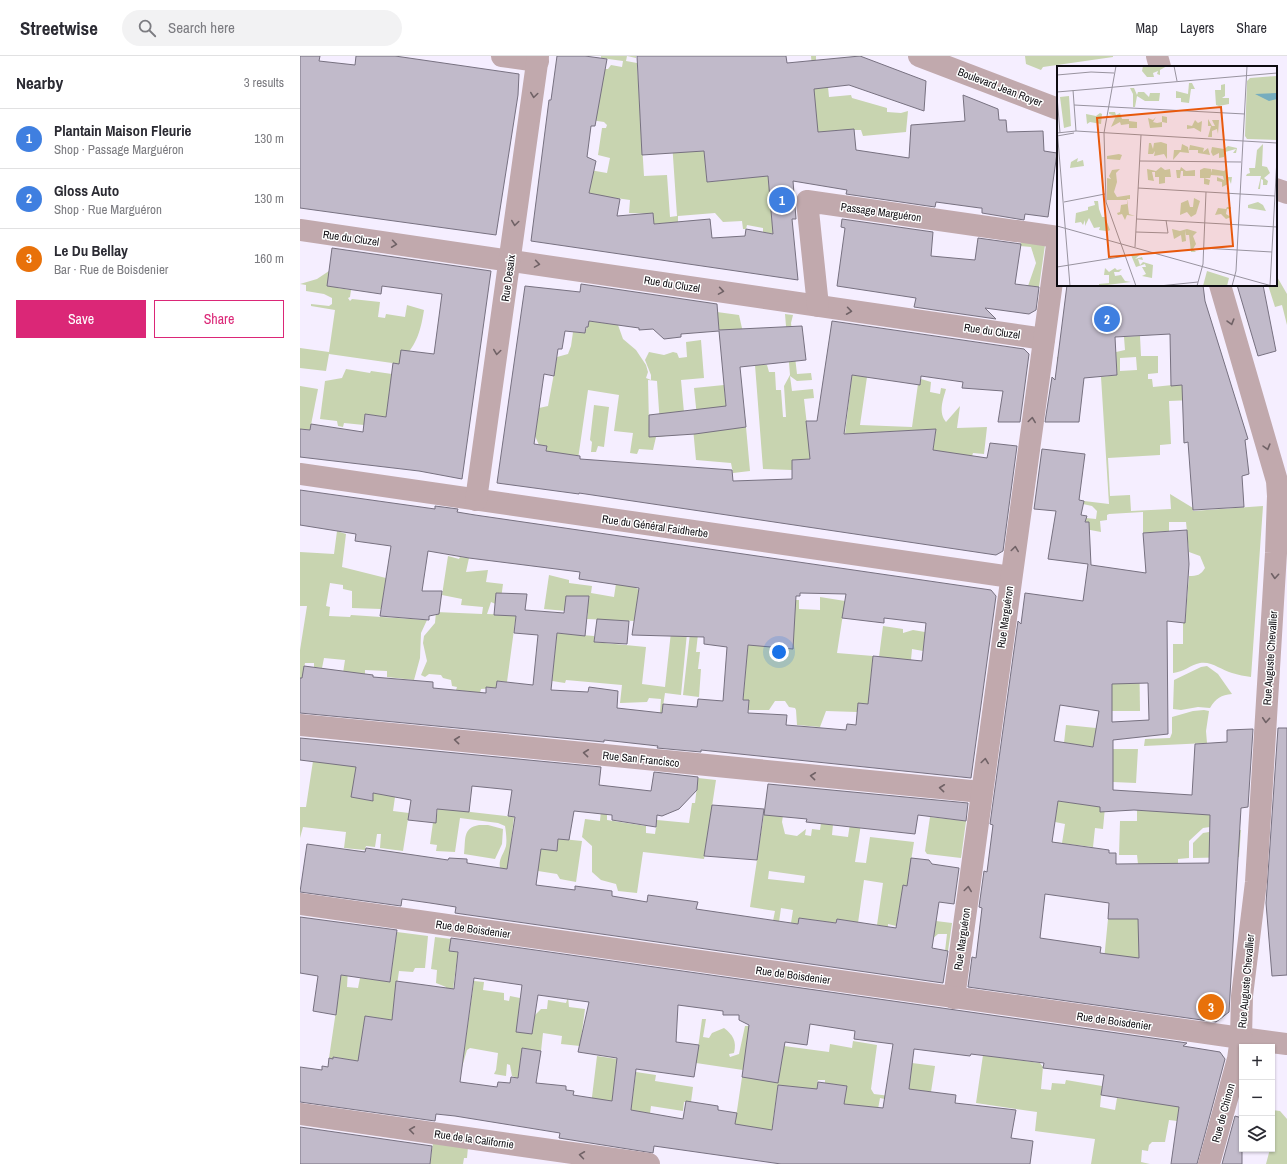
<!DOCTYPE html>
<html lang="en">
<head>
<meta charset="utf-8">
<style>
  :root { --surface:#fff; --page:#f2f2f3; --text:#2b2b33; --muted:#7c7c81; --line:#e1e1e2; --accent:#db2777 }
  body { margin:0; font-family:"Archivo Narrow",sans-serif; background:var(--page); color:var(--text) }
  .controls { position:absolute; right:12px; bottom:12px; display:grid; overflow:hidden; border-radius:0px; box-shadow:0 1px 3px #0004 }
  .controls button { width:36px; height:36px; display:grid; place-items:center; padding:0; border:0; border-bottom:1px solid var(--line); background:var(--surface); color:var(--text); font:20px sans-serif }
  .you { position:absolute; left:479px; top:596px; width:14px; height:14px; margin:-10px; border:3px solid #fff; border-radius:50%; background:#1a73e8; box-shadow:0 0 0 6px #1a73e833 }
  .badge { display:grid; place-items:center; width:26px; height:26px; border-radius:50%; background:var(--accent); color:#fff; font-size:13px; font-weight:700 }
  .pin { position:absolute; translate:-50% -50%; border:2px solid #fff; box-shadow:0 1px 4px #0006 }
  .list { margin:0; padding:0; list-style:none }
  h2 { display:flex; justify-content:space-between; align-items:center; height:52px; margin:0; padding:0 16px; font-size:17px }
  h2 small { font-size:13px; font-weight:400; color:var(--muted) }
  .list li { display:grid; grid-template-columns:26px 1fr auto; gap:12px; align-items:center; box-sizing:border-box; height:60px; padding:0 16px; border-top:1px solid var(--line) }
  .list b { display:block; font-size:15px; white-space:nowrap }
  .list p { margin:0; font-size:13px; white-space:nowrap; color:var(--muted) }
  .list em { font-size:13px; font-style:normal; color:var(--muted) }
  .actions { display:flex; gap:8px; padding:12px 16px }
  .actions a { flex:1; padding:9px 0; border:1px solid var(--accent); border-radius:0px; text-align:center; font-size:14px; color:var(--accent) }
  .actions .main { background:var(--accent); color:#fff }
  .icon { flex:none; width:22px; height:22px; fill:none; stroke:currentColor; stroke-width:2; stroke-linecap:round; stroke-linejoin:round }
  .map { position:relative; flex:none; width:987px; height:1108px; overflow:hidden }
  header { display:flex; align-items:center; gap:24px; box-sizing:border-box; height:56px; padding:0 20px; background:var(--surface); border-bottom:1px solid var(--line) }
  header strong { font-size:19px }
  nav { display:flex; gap:22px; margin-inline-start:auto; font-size:14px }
  .search { width:280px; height:36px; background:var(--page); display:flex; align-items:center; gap:10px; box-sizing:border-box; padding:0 14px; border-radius:22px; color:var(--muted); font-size:15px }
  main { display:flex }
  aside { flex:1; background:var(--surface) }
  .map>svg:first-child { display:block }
</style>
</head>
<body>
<header>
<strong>Streetwise</strong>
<div class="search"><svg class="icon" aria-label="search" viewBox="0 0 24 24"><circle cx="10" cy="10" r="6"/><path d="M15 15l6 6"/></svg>Search here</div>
<nav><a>Map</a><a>Layers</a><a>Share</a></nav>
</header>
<main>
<aside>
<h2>Nearby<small>3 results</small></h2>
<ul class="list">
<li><span class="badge" style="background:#3f7fe0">1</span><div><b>Plantain Maison Fleurie</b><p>Shop · Passage Marguéron</p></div><em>130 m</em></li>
<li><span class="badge" style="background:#3f7fe0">2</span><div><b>Gloss Auto</b><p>Shop · Rue Marguéron</p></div><em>130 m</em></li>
<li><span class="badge" style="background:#e8710a">3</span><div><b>Le Du Bellay</b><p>Bar · Rue de Boisdenier</p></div><em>160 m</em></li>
</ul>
<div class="actions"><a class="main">Save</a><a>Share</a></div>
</aside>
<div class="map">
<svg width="987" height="1108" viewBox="0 0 987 1108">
  <rect width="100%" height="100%" fill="#f5eeff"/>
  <!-- green -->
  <g fill="#c8d4b0" fill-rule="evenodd">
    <path d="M301 0H336V2L327 0 326 5 337 7 344 120 367 119 370 161 377 160 371 71 402 69 407 126 438 123 436 98 466 95 473 178 463 176V172L447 169 446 173H443L442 165 423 166 415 157 378 160V166L354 168 353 158 329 157 330 144 280 137 284 113 307 117 310 102 298 99 302 72H306L307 69 304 66 291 64 302 13H308L311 9 322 11 323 5 301 2Z"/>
    <path d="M511 0H516V4L514 5 528 31 529 41 551 39 552 42 587 52V56L601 57 608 55 606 76 563 80 561 74H535L518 84Z"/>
    <path d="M725 0H813V1L743 11 741 14 726 8Z"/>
    <path d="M721 186 745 189 739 231 728 230 736 207 731 191 720 190Z"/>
    <path d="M29 215 40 218 38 232 51 234 50 241 48 242 50 245 52 243 80 246 78 261 85 262 86 258 105 261 107 249 124 254C120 279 116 289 99 308L29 298 26 315 0 312V292L29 296 35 254 11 250V248L29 250 32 248V242L24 238 6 235V229L0 228 17 223Z"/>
    <path d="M976 219 987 238V269L982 249 975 251 968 229H976Z"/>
    <path d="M313 255 323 283 336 294 346 309 348 316 346 322 351 324V319L345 304 349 296 364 299 373 296 377 297 379 302 387 301 386 286 401 284 404 322 381 324 386 378 356 381 353 394 339 393 337 398 330 397 333 377 314 375 319 339 288 334 278 403 245 399 247 390 239 389 235 380 239 352 248 350 257 301 268 298 271 290 273 276 285 277 289 265 311 268ZM348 324 357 325 360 369H349Z"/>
    <path d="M417 256 439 259 444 281 420 283Z"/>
    <path d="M485 258 493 259 491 267 497 318 511 317 512 324 497 325 490 320 492 335 513 333 514 342 504 343 508 378 520 402 492 404V414L463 413 455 309H467L469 316H475L476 334H481L483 361H486L484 330 490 319Z"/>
    <path d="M840 280 841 300H858V317L848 318V323H852L853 331 892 327 893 344 869 345 871 388 860 389V399L808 402 810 440 830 439 831 455 871 453 870 438 893 452V455L963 450 951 621C945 620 938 619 932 617 921 614 912 605 900 607 890 609 884 616 873 617V588H883V567H885L889 520C897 520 901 519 905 512L900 500 889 496 886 466H869V475L843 477V456L809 458 807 459V464L800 465 801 476 785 473 786 462 796 463 797 455 792 450 783 448 784 445 809 448 801 321 775 317 776 306 757 303V301L800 300 801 321 817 319 816 296 825 294 824 281ZM836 301 837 314 820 315V302Z"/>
    <path d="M46 313 70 317 71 315 92 318 86 361 65 358 64 369 44 367 43 371 38 370 37 365 20 363 25 325 42 322Z"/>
    <path d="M552 319 567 321 560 369 612 371 618 328H620L621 323 631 326 630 336 640 338 641 332 646 333C643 344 638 356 646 366L660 350 657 372 687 371 684 398 673 397 672 400 664 399 631 409 636 373 545 378Z"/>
    <path d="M424 329 428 373 446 371 450 415 433 417 431 407 396 404 393 372 397 361 394 332Z"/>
    <path d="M0 330 18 333 10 374 0 373Z"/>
    <path d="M294 349 309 351 304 391 298 390 296 396H291L292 386 290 384Z"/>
    <path d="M37 475 46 478 42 511 86 522 81 553 52 552V535L43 533V529L30 527 26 550 30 551 29 560 50 561 51 559 127 564 121 577 120 602 114 624 87 621V615L65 614V619L43 617 45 604 24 602 22 612 14 611V607H5L2 622H0V594L7 550H0V496L34 498Z"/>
    <path d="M148 500 159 503 160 501 169 502 166 516 188 514 186 526 203 528 200 550 191 546 187 558 216 559 207 626 197 625 196 632 181 633 180 637 156 634 157 631 152 630 151 624 143 622 141 619 129 618 125 621 121 619 127 605 123 587 124 580 135 567 136 556 182 558 183 551 161 549 162 543 142 539Z"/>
    <path d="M319 507 336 522V532L339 534 334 565 287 563 288 557 244 553 249 519 269 524V527L292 530 291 537 314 541Z"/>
    <path d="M520 541 545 545 537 597 573 600 569 638 579 601 583 570 603 573V577L613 574 625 576 623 595 612 593 611 604 568 648H558L557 656 526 655 520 671 497 669 496 654 495 652 489 651 485 645H475L469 654H448L449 644H443L448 586 495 544H499V553L520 554Z"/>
    <path d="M371 576 387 577 381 639 365 637 362 657H360L361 643 349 642 347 646 320 647 322 629 266 624 265 627 252 625 257 577 294 580V586L346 591 342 628 365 631Z"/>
    <path d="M390 577 398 578 396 596H400L398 613H401L399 641 383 639Z"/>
    <path d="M839 587 840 655H812V607Z"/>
    <path d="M907 610 918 618 932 638C921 639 916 642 910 652L898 651 881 654 873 653 874 624 901 611Z"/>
    <path d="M904 654 909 655 906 675 907 687 844 690 845 683 870 682 872 677V661L893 655Z"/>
    <path d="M766 669 796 672 797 669 813 693H838L836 727 813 726 812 693 764 687Z"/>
    <path d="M13 705H57L52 741 72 745 73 737 79 738 81 725 97 727 93 755 109 757 103 795 80 792 81 778H77L75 791 66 790 65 794 44 792 46 776 3 771 0 782V751H6Z"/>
    <path d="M398 722 416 724 404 803 343 796 337 837 318 835 316 828 301 824 292 816V790L282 781 285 763 300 765 301 754 307 755V764L346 770V777L355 778 357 764 389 767 392 747H395Z"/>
    <path d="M467 737 484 752 482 766 485 778 497 780 506 773 505 779 511 780 512 773 520 774 521 767 533 768 532 779 548 781 551 761 562 762 555 806 566 807 570 781 614 786 607 830H603L596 870 588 868V871L577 869 583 827 564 824 558 867 537 863 536 867 499 862 498 868 491 867 493 854 481 852 479 866 473 865 475 855 450 851ZM469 815 505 820 504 827 468 823Z"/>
    <path d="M758 745 805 751 803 773 795 772 793 791 767 788V795L722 782 762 787 765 768 755 766Z"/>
    <path d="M138 749 162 755 214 761 211 786 241 789 242 781 282 785 276 826 260 823 257 818 238 815V819L201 815C197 804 203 800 206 790 207 784 206 776 205 770L198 767 160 762 155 796 136 795 137 789 130 788 134 759H137Z"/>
    <path d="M837 754 921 759 910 763V771L903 772 889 785V802L878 803V808H838L837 799H819L820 765H837Z"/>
    <path d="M630 761 666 765 661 802 627 798 625 795Z"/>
    <path d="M179 769H188L203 773 202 788 195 803 164 798C166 784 162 772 179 769Z"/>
    <path d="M915 772 941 774 939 801 893 802V787L903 777 915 775Z"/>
    <path d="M821 854H838L885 924 804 904 808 863H821Z"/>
    <path d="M636 865 652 867 648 895H645L647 878H638L622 892 635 875Z"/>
    <path d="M97 876 128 880 125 912H115L113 916 99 915 92 964 65 960 63 975 83 978 58 1005 34 1001 33 1003 29 1002 45 894 49 895 47 931 58 932 60 922 90 926Z"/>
    <path d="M135 881 151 883 149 895 158 896 149 963 145 962 146 931 136 927 137 914 131 913Z"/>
    <path d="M174 925 184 926 183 934 204 937V944L209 945 210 940 220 942 219 951 228 952 234 960 241 953H247L248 944 266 947 268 941 269 951 285 953 280 990 261 988 262 980 243 977 241 995 222 992 218 1022 212 1020 210 1009 207 1008 206 1020 194 1018 196 1014 198 997 170 992 167 994 162 1011Z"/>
    <path d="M402 963H406L403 981 409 982 412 977 424 972C433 979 437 985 434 997L429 998 430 1001 439 998 445 970H449L463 1011 444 1008 443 1014 396 1007Z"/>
    <path d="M553 985 577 989 571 1033 574 1038 590 1040 589 1044 580 1042 576 1064 560 1050 545 1048 541 1071 523 1039 545 1042 547 1030 525 1027V1024H518L517 1034 478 1029 471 1078 435 1068 442 1021 478 1026 484 990 529 996 530 988 552 992Z"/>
    <path d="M683 999 740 1007 743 1011 741 1033 751 1034 752 1027 765 1028 766 1024 802 1030 800 1051 815 1054 817 1042 848 1046 851 1026 883 1025 877 1065 869 1064 865 1086H852L849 1089 848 1095 842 1094 841 1106 850 1108H791L795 1083 735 1075 737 1056 676 1047Z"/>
    <path d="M297 1000 317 1003 312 1045 300 1044 291 1049Z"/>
    <path d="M612 1007 635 1010 631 1036 609 1033Z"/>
    <path d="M336 1016 356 1019 355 1025 393 1031 391 1046H384L383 1055 351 1050 350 1058 331 1054Z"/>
    <path d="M972 1054 980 1055 987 1063V1108H966L970 1093H972Z"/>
    <path d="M133 1086 168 1091 167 1102H164L163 1108H130Z"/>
  </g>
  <!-- building -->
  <g fill="#c1baca" stroke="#777180" fill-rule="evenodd">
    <path d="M0 0H20L19 5 55 9 56 0H95L219 18 218 39 196 179 0 152Z"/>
    <path d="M257 0H285L307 3 295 70H291L287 101 296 105 289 137 320 143 317 160 353 157 354 168 410 163 412 182 445 180 446 173 473 178 468 120 407 126 404 95 342 99 337 0H486L487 7 560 0 626 25 624 55 549 29 514 33 518 76 554 73 556 94 609 102 611 69 665 65 663 39 698 53 699 64H706L707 76 743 75 744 95 757 97 748 161 725 158 724 164 682 157V152H680L636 146 635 151 546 138 547 134 493 125 496 163H492L498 224 231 185 249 44H251Z"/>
    <path d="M542 163 633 176 631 200 675 204 678 182 721 188 715 228 739 231 736 254 729 258 685 252 696 263 614 251 616 242 537 230 545 172 541 171Z"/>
    <path d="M32 192 191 215 162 423 119 415 0 401V373L10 374 11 368 63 376 65 358 86 361 93 307 99 308 101 294 134 298 142 238 82 230 81 238 27 230Z"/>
    <path d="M281 228 417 248 419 274 502 270 506 304 440 311 446 371 395 378 349 381V359L426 350 419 275 381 278V281L364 283 353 273 339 274V272L289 265 288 271H286L285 277 265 275 262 293H258L254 320 244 318 234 388 247 390 246 395 280 400V403L432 414 433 425 492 423V404L510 403 506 365H517L532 265 724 293 729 298 720 366H698L703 335 662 332 663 326 621 320 620 329 552 319 544 378 636 373 633 394 687 402 690 387 717 390 703 495 696 499 279 437V438L197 427 225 230 280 236Z"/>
    <path d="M767 229H903L905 245 948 383 945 384 949 418 942 420 944 451 893 454 888 386 884 387 882 329 871 330 870 278 815 281 817 319 784 322 779 366H745L752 321 755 324Z"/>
    <path d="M937 229H963L976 295 958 300Z"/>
    <path d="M742 393 785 398 779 444 784 445 781 459 787 460 785 466H789L791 509 846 517 843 477 887 474 889 508 885 567 867 565 868 678 813 684V734L892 739 895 688 927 686V674L953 673 948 751 941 752 929 956 916 966 668 931 672 901 676 902 682 852 679 851 684 815 687 816 693 769 690 768 718 565 721 568 725 537 783 545 788 508 748 503 756 455 734 453ZM848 627 849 664 812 666V628ZM760 649 799 655 793 691 754 685ZM758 745 800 751V756L834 754 910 759 909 807 816 808V797H809V794L752 786ZM745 838 809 847 808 863H838L839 902 800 897 801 891 740 882Z"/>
    <path d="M0 434 135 453V450L158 453 157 456 175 459 691 534 696 540 671 722 401 694V696L357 692 358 690 304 684V686L0 657V622H2L4 610 73 619V621L133 626V632L186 637V631L196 632 197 625 233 629 238 579 214 577 216 560 194 559 196 537 227 538 225 554 264 557 266 540H289L285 580 257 577 251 634 288 636 289 631 318 635 317 652 362 657 363 648 397 651 398 643 423 645 427 591 404 588V581L332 579 339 532 279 523 280 516 169 502 128 495 122 535H142L139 558 129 560V564L80 560 91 490 55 485 56 478 0 469ZM500 537 546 538 542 562 584 567V562L626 567 622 605 573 600 568 648 558 647 556 669 547 668 546 674 486 669 487 659 448 657 449 644H443L448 589 493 593 496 540H500Z"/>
    <path d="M297 563 329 565 327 588 294 586Z"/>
    <path d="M978 672H987V919L972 920 966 847Z"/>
    <path d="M0 682 301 711 299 729 351 735 354 716 398 721 397 734 379 753 362 760 357 759 356 771 312 764V759L274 755 269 784 258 783 257 795 241 793 236 829 275 834V830L312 835V840L347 846 348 839 398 846 396 853 498 868 499 862 536 867 537 863 596 872 603 829 607 830 611 802 629 804 632 808 659 812 654 848 639 846 632 892 648 895 643 927 155 857 156 851 130 847 102 843 101 850 0 836 7 788 65 796 66 792 148 804 149 802 167 803V807L207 813 215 761 208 760 212 734 172 730 169 756 137 753 136 767 108 764 111 744 73 737V745L51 741 56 711 0 704Z"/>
    <path d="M468 728 668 747 666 765 618 759 615 778 506 766 507 763 464 759Z"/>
    <path d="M412 749 464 753 457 804 404 800Z"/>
    <path d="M0 861 97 874 90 926 41 919 36 959 13 955 18 920 0 917Z"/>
    <path d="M151 882 887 987 883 990 920 996 925 1003 897 1108H871L879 1051 801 1039 804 1019 743 1012 744 1007 671 998 670 1000 614 993 609 1033 656 1039 655 1047 716 1054 711 1082 733 1085 730 1108H481L354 1090 353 1097 259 1082 260 1077 155 1060 136 1058 135 1065 0 1046V1011L22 1014V1010L28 1011 29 1002 33 1003V1001L58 1005 65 960 92 964 96 925 154 933 158 896 149 895ZM174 922 222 929 216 976 232 978 238 939 289 946 278 996 317 1002 312 1045 273 1039 274 1035 266 1034V1030L236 1027 241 995 222 992 218 1022 211 1021 210 1027 198 1026 197 1031 160 1026ZM378 949 423 955V959H439V964L449 969 442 1021 478 1027 485 986 507 989 510 968 555 975 554 983 593 988 583 1052 544 1048 547 1030 518 1026 517 1033 478 1029 472 1074 435 1068 437 1057 418 1054V1050L386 1045 383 1063 331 1054 336 1013 394 1021 399 989 376 986Z"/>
    <path d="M935 1060 942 1062V1108H922Z"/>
    <path d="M0 1071 132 1090 130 1108H0Z"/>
  </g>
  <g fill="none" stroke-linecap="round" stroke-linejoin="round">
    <!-- minor -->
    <g stroke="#c1a9ad" stroke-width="22">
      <path d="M202 0 238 5"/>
      <path d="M857 0 860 11"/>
      <path d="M0 174 744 283"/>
      <path d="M518 250 507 145 758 181"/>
      <path d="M0 418 711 521"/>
      <path d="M176 444 238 0"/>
      <path d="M0 669 681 736"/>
      <path d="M654 942 758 182"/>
      <path d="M941 982 987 988"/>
      <path d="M0 1058 349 1108"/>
      <path d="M909 1108 938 1003 941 982 942 940 956 826 976 497 978 440 977 425 970 401 920 229"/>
    </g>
    <!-- tertiary -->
    <g stroke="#c1a9ad" stroke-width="22">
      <path d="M619 0 758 53"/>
      <path d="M976 133 987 137"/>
      <path d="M0 848 941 982"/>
    </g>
  </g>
  <!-- one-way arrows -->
  <defs><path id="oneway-chevron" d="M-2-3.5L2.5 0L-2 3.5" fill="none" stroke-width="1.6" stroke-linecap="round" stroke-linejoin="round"/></defs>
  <g stroke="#706266">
    <use href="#oneway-chevron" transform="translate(234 39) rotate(98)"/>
    <use href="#oneway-chevron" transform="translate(215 167) rotate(98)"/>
    <use href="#oneway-chevron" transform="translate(94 188) rotate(8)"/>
    <use href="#oneway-chevron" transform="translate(237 208) rotate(9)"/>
    <use href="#oneway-chevron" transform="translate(421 235) rotate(9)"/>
    <use href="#oneway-chevron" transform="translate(549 255) rotate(8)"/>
    <use href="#oneway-chevron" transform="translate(931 266) rotate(74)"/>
    <use href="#oneway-chevron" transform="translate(197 296) rotate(98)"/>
    <use href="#oneway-chevron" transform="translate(732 364) rotate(-82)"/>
    <use href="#oneway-chevron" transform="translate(967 391) rotate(74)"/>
    <use href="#oneway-chevron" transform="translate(715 493) rotate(-82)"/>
    <use href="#oneway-chevron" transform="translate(975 520) rotate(94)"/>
    <use href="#oneway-chevron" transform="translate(966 664) rotate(94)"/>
    <use href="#oneway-chevron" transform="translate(157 684) rotate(-174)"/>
    <use href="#oneway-chevron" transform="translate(286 697) rotate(-174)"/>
    <use href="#oneway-chevron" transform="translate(685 705) rotate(-82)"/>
    <use href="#oneway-chevron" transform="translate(513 720) rotate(-174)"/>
    <use href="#oneway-chevron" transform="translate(642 732) rotate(-174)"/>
    <use href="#oneway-chevron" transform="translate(668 833) rotate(-82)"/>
    <use href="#oneway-chevron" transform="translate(112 1074) rotate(-172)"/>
    <use href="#oneway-chevron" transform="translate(282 1099) rotate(-172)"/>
  </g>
  <g text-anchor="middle" stroke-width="3" stroke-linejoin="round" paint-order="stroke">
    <!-- street labels -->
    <g font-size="11" fill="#0d0b10" stroke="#fff">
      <text transform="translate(700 31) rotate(21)" y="4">Boulevard Jean Royer</text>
      <text transform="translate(581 156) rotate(8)" y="4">Passage Marguéron</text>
      <text transform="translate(51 182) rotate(8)" y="4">Rue du Cluzel</text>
      <text transform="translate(208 222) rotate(-82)" y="4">Rue Desaix</text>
      <text transform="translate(372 228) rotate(9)" y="4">Rue du Cluzel</text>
      <text transform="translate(692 275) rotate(8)" y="4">Rue du Cluzel</text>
      <text transform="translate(355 470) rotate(8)" y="4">Rue du Général Faidherbe</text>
      <text transform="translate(705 561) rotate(-82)" y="4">Rue Marguéron</text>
      <text transform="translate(970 602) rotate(-86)" y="4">Rue Auguste Chevallier</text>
      <text transform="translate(341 703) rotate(6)" y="4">Rue San Francisco</text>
      <text transform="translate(173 873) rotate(8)" y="4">Rue de Boisdenier</text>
      <text transform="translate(662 883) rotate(-82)" y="4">Rue Marguéron</text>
      <text transform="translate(493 919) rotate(8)" y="4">Rue de Boisdenier</text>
      <text transform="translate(946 925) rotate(-85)" y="4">Rue Auguste Chevallier</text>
      <text transform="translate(814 965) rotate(8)" y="4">Rue de Boisdenier</text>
      <text transform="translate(923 1057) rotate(-75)" y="4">Rue de Chinon</text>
      <text transform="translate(174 1083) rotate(8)" y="4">Rue de la Californie</text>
    </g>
  </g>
  <!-- overview -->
  <g transform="translate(757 10)">
    <rect width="220" height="220" fill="#f5eeff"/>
    <path d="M110 0 103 4V9L100 8 101 5 96 7 97 11H90L85 5 86 0ZM220 10V74L190 73 188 70 190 15 193 12ZM132 17H135L138 23H134L132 37 124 36V32H119V25L131 28ZM168 18V30L165 32H172V38L162 40 159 39 158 24H164V19ZM73 22H77L80 29 81 26H87L92 31 93 27H103L102 35H88L80 30 78 41H76V28ZM12 30 14 60 7 62 3 31ZM52 46H58L59 49 63 47 65 53H72V55L80 56V62H72V58L64 59 63 56 54 61 59 50 52 48ZM43 47 45 48 44 58 33 56 30 58 29 48 39 50ZM105 50 110 51V57L105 56V61L93 62 91 52 96 54 99 51 96 56 100 57 105 56ZM151 53 155 60H158L155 54H162L161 68 160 63 155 65V71H151L154 60H151ZM138 54 141 57 145 55 144 66 137 62 130 63V59L135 60ZM104 76 110 78V93L107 88 97 90 98 85 96 88H91L92 77H94L96 83 97 77ZM125 78 131 81 132 87 123 86 116 94 117 84H124ZM206 78 205 100 210 101 213 107 207 112 211 115 210 119H206V114L204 113 203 123H201L204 110H189L190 108 193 107 192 102H198L200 84ZM133 79 147 82 146 86 151 82 153 89 141 87V84H132ZM171 80 180 82 179 87H176L179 83 168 86 167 91 162 92V87L156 90 154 86 155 81 167 83ZM62 88 65 89 63 94 50 93V90ZM21 92 20 96 26 94 27 100 13 102 14 96ZM104 101 108 104 113 103 114 111H108V117L102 118V111H98V106H95L97 115 91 114 90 103 99 105ZM124 101 129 105 138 104V110H126V105H124L123 112H120L119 104H123ZM147 102 154 103V107L155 103 167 105 170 102V111H175L174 118 172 113 171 118 165 121V116L160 115V111L167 114 166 110 154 109 153 112H147L153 114 152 119 147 118V112H143V104ZM63 103 59 107 60 116 57 126 60 131 73 129V133H70L72 148 78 150 70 149 68 154 65 148 61 149 60 147 63 146 64 139 70 138V134H50V112L54 113 52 110 55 104ZM137 132 143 135 139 148 134 151 130 146 123 149 124 137 131 134 133 141H136ZM37 135H41L42 143 45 151H48L53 164 51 165 49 160V165L42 164 43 161 37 162 32 152 28 160V154L26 159 24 156 18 157 19 147 31 144V141L38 139ZM201 136 206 139 209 145 191 142V139ZM170 141H174V143H170L169 148 174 151 169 153 164 148 158 149 161 142 169 143ZM115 163 123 165 130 163 140 166 136 170 139 178 136 183 139 186H134L132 169H129L128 164 129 175 125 176 124 169 117 173ZM85 187 78 193 85 191 86 194 81 193 83 199 86 196 96 199 95 212 85 210 89 208 85 201H89L88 198 79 201 74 189ZM48 202 52 206 58 202 60 204 65 203 62 206H57L58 210 64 209 68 215 74 216 42 220V218L52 217V209H47ZM150 205 172 212 170 220H146Z" fill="#c8d4b0"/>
    <path d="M220 27V33L212 35 198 28Z" fill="#76adbe"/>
    <path fill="none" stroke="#98939f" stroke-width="1" d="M59 0 47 67 49 136 79 220M117 0 120 15M0 9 34 6 57 7M16 24 19 65M0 26 220 7M0 30 3 67M17 39 188 48M0 62 13 220M0 67 19 65 220 77M0 70 17 67M83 95 184 96M81 122 218 130M7 136 48 128M80 153 220 161M0 160 215 220M79 166 111 167 109 154M78 181 84 69M146 182 215 186M0 201 69 190M102 220 141 216M140 220 146 198 149 126M175 220 179 205 190 0M213 220 220 92"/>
    <path fill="#e8590c" fill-opacity="0.15" stroke="#e8590c" stroke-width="2" d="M164 41 176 180 52 191 40 52Z"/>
    <rect width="220" height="220" fill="none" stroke="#0d0b10" stroke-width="2"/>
  </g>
</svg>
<div class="controls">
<button>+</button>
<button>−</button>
<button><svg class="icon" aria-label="layers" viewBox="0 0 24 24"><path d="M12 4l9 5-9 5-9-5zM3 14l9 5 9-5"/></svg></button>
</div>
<div class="you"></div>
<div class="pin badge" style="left:482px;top:144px;background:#3f7fe0">1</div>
<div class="pin badge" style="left:807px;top:263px;background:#3f7fe0">2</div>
<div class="pin badge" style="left:911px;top:951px;background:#e8710a">3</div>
</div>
</main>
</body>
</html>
